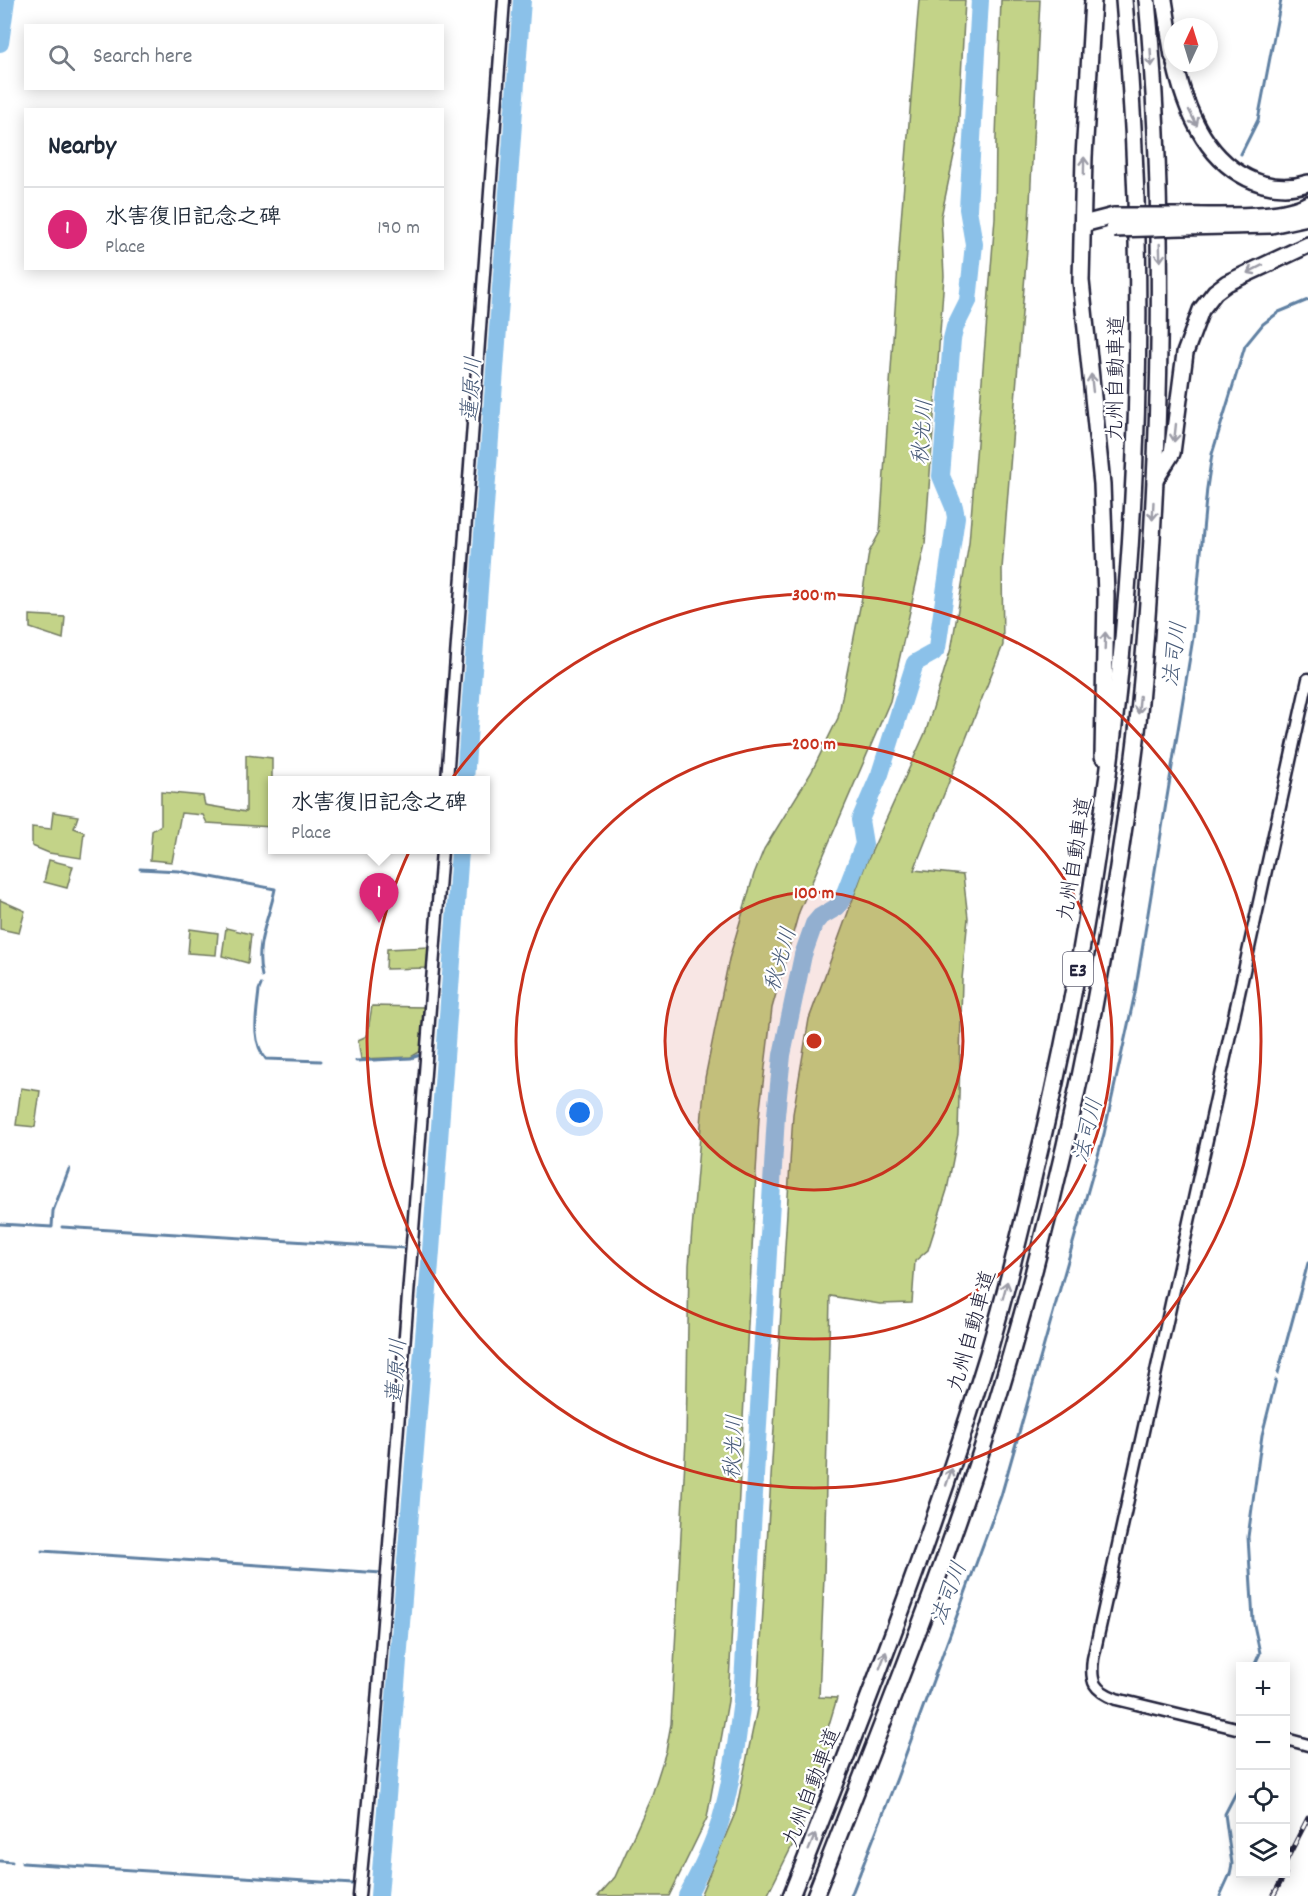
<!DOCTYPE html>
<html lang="en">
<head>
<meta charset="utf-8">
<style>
  :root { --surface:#fff; --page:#f2f2f3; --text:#1f2937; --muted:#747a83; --line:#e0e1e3; --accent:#db2777 }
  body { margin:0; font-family:Dekko,"Klee One",sans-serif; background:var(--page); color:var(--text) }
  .controls { position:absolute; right:18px; bottom:18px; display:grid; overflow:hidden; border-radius:0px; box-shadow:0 3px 15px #0003 }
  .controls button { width:54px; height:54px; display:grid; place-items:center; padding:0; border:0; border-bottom:2px solid var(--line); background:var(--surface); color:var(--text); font:30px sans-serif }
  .compass { position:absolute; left:1164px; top:18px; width:54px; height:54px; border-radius:50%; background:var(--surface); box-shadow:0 3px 15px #0003; rotate:4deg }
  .you { position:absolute; left:580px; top:1113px; width:21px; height:21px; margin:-15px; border:4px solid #fff; border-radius:50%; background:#1a73e8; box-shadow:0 0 0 9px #1a73e833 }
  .badge { display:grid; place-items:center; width:39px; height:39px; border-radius:50%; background:var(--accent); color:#fff; font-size:20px; font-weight:700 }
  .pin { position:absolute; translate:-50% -50px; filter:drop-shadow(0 2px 3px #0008) }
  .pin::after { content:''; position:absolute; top:32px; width:21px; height:18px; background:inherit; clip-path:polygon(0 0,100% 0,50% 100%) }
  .popup { position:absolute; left:268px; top:776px; width:222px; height:78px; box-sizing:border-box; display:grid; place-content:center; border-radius:0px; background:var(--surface); filter:drop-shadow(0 2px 4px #0005); font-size:20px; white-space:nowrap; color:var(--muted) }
  .popup b { font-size:22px; color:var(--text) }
  .popup::after { content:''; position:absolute; left:50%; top:100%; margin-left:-12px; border:12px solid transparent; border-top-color:var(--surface) }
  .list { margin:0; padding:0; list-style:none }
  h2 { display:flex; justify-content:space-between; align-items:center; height:78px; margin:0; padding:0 24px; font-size:26px }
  h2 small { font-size:20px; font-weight:400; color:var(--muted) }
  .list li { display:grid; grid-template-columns:39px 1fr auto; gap:18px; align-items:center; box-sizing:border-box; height:84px; padding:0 24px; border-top:2px solid var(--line) }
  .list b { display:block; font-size:22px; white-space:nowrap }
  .list p { margin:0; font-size:20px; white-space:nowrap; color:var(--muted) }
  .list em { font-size:20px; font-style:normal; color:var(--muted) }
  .icon { flex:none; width:33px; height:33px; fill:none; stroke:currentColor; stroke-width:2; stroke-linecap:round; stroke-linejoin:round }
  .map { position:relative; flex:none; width:1308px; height:1896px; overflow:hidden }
  .search { position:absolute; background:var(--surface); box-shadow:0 3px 15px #0003; left:24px; top:24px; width:420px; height:66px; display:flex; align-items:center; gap:15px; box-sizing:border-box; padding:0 21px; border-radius:0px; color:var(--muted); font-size:22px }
  .panel { position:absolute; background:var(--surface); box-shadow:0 3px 15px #0003; left:24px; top:108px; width:420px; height:162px; border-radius:0px }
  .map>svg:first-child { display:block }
</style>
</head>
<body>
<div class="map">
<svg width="1308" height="1896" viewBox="0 0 1308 1896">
  <rect width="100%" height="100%" fill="#fff"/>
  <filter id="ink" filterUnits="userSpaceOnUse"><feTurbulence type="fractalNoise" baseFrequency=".0167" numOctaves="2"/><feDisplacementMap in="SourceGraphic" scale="12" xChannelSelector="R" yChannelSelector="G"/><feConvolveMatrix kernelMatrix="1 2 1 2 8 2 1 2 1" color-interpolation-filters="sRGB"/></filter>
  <g filter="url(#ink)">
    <!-- green -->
    <g fill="#c3d388" stroke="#727a62" stroke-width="1.5">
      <path d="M919 0H965L958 136 941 217 944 276 925 544 890 701 799 912 772 1008 759 1117 728 1701 707 1818 669 1896H598L615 1877 652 1795 666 1751 671 1724 686 1440 689 1265 705 1078 729 959 754 874 764 849 811 773 838 718 862 597 869 552 880 532 901 221Z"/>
      <path d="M1001 0H1040L1029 223 1002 569 1003 645 914 870 963 875 968 918 962 979 958 1134 947 1190 928 1250 915 1261 912 1303 880 1304 830 1296 824 1576 819 1697 837 1698 828 1728 835 1741 809 1812 767 1896H700L736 1811 757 1709 793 1114 809 1019 865 866 926 731 952 645 969 543 995 218 996 137Z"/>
      <path d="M30 615 65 617 63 639 30 628Z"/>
      <path d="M246 755 272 758V827L207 823 203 815 181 813 172 862 150 860 152 831 161 825V792L203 796 205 805 246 812Z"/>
      <path d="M53 812 78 816 74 828 84 832 81 858 49 853 32 846V827L51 829Z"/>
      <path d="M49 860 73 866 67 888 44 882Z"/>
      <path d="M0 900 25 911 19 933 0 929Z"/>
      <path d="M226 928 251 934 248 963 222 956Z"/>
      <path d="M190 929 218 933 216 955 188 953Z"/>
      <path d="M429 947 428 968 386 969 387 949Z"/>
      <path d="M372 1006 424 1007 421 1051 411 1057 361 1059 358 1040 367 1036Z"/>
      <path d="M21 1088 40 1091 35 1127 16 1125Z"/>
    </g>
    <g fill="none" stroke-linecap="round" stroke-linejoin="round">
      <!-- stream -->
      <g stroke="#6181a3" stroke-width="3">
        <path d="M1241 154 1258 120 1281 0"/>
        <path d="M140 869 179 871 275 889C269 920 254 944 262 976"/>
        <path d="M261 985 259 990C257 1013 250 1040 266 1059L321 1061"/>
        <path d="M356 1061 411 1058 420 1055"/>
        <path d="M0 1224 52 1227 53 1211 69 1169"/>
        <path d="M62 1227 405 1248"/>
        <path d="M1278 1373 1308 1263"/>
        <path d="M42 1551 382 1573"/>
        <path d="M1254 1666 1260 1653 1253 1620 1248 1537 1262 1435 1276 1380"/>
        <path d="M0 1861 12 1862"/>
        <path d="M22 1863 353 1884"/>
        <path d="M851 1896 897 1778 1001 1496 1104 1134 1135 993 1193 638 1207 488 1212 454 1245 346 1263 324 1279 312 1308 300"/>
        <path d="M1220 1896 1230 1874 1232 1864 1225 1814 1240 1785"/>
      </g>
      <!-- river -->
      <g stroke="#8bc1e9" stroke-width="18">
        <path d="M0 43 6 0"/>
        <path d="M465 780 522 0"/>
        <path d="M379 1896 431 1251 460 850"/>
        <path d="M687 1896C700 1872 713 1846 721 1819 732 1781 737 1740 742 1700L776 1115 782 1055 803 955 814 924 820 917 837 907 843 898 864 844 860 820 880 774 915 663 933 653 937 648 956 517 954 507 941 476 952 339 955 327 968 301 974 244 968 209 980 0"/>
      </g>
      <!-- tertiary casing -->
      <g stroke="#22223b" stroke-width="15">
        <g id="tertiary">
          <path d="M447 780 504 0"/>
          <path d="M1240 1729 1116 1699C1094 1690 1090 1683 1093 1659L1308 679"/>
          <path d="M1286 1739 1308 1745"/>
          <path d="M359 1896 375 1728 442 850"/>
        </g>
      </g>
      <!-- motorway casing -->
      <g stroke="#22223b" stroke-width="20">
        <g id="motorway">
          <path d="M1093 0 1084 157 1081 281 1102 484 1106 595 1103 756"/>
          <path d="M1164 0 1173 56"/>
          <path d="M1175 63C1186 113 1209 168 1263 184 1278 188 1293 188 1308 183"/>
          <path d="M1183 216C1216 215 1280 220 1308 204"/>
          <path d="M1083 224 1114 216"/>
          <path d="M1183 227 1271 225 1308 217"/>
          <path d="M1155 480 1172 453 1185 353 1201 310 1215 292 1227 283 1308 245"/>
          <path d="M791 1896C862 1718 932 1538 988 1354 1005 1295 1020 1235 1034 1174 1127 792 1159 392 1124 0"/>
          <path d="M815 1896C885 1717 958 1539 1011 1354 1057 1194 1093 1032 1118 867 1125 819 1133 771 1138 722 1147 635 1152 547 1156 459 1162 306 1161 152 1147 0"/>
        </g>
      </g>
      <!-- tertiary -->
      <use href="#tertiary" stroke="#fff" stroke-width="10"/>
      <!-- motorway -->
      <use href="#motorway" stroke="#fff" stroke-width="15"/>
      <!-- rail casing -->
      <g stroke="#22223b" stroke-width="5">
        <g id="rail">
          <path d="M1286 1861 1308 1818"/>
          <path d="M1273 1896 1285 1874"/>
        </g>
      </g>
      <!-- rail -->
      <use href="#rail" stroke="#fff" stroke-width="3" stroke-dasharray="9" stroke-linecap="butt"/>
      <!-- motorway-bridge casing -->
      <g stroke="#22223b" stroke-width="20" stroke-linecap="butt">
        <g id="motorway-bridge">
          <path d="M1114 216H1183"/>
          <path d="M1114 229 1183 227"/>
        </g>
      </g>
      <!-- motorway-bridge -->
      <use href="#motorway-bridge" stroke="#fff" stroke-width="15"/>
    </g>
    <!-- one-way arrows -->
    <defs><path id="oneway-shaft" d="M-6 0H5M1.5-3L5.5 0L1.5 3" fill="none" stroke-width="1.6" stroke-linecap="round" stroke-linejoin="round" transform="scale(1.5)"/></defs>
    <g stroke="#9c9ca7">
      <use href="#oneway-shaft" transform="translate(1151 58) rotate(87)"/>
      <use href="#oneway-shaft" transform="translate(1193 118) rotate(63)"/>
      <use href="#oneway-shaft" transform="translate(1084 166) rotate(-89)"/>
      <use href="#oneway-shaft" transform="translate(1160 253) rotate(88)"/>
      <use href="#oneway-shaft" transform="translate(1255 269) rotate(153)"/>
      <use href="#oneway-shaft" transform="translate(1092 383) rotate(-96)"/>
      <use href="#oneway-shaft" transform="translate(1175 433) rotate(96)"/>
      <use href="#oneway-shaft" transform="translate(1153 511) rotate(93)"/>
      <use href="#oneway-shaft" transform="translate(1105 641) rotate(-88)"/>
      <use href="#oneway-shaft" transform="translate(1139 705) rotate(95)"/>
      <use href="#oneway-shaft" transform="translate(1005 1290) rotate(-75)"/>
      <use href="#oneway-shaft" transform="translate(949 1477) rotate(-71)"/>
      <use href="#oneway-shaft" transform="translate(883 1660) rotate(-69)"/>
      <use href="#oneway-shaft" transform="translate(812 1842) rotate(-68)"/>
    </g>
  </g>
  <!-- distance rings -->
  <circle cx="814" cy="1041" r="149" fill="#c8321e" fill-opacity=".12"/>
  <g fill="none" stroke="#c8321e" stroke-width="3">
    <circle cx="814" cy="1041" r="149"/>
    <circle cx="814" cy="1041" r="298"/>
    <circle cx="814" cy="1041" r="447"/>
  </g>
  <g text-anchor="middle" stroke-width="4.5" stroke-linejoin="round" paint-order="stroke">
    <!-- shield labels -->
    <rect fill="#fff" stroke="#646476" stroke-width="1.5" x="1063" y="952" width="30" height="34" rx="4.5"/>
    <g font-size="20" font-weight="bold" fill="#22223b">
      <text x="1078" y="976">E3</text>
    </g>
    <!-- street labels -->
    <g font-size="21" fill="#22223b" stroke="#fff">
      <text transform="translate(1115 378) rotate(-89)" y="7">九州自動車道</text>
      <text transform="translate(1074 859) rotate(-81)" y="7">九州自動車道</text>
      <text transform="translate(971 1331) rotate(-74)" y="7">九州自動車道</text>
      <text transform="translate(811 1787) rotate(-69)" y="7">九州自動車道</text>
    </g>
    <!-- water labels -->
    <g font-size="22" font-style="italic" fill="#475a78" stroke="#fff">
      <text transform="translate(470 389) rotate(-86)" y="8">蓮原川</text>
      <text transform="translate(921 432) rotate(-86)" y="8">秋光川</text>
      <text transform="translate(1173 654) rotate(-82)" y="8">法司川</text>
      <text transform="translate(779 959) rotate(-74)" y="8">秋光川</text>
      <text transform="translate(1086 1130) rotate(-76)" y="8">法司川</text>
      <text transform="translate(395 1371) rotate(-86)" y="8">蓮原川</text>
      <text transform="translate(732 1447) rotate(-87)" y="8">秋光川</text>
      <text transform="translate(947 1593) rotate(-69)" y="8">法司川</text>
    </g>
  </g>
  <circle cx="814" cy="1041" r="9" fill="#c8321e" stroke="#fff" stroke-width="3"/>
  <g font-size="18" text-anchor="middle" font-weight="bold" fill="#c8321e" stroke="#fff" stroke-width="4.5" stroke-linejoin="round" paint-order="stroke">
    <text x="814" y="600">300 m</text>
    <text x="814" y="749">200 m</text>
    <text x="814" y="898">100 m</text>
  </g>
</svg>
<div class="controls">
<button>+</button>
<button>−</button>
<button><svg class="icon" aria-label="locate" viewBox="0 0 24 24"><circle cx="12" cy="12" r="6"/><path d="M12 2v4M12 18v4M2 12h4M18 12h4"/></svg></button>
<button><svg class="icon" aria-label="layers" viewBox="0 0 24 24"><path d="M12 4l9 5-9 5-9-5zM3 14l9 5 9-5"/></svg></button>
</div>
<svg class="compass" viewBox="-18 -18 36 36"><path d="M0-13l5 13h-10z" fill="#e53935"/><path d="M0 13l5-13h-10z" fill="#747a83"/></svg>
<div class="you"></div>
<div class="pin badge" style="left:379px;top:923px">1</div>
<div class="popup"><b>水害復旧記念之碑</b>Place</div>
<div class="search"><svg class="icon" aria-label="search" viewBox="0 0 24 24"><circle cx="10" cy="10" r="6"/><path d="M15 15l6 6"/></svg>Search here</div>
<section class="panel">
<h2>Nearby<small></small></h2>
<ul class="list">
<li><span class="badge">1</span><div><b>水害復旧記念之碑</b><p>Place</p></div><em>190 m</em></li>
</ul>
</section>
</div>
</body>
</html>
